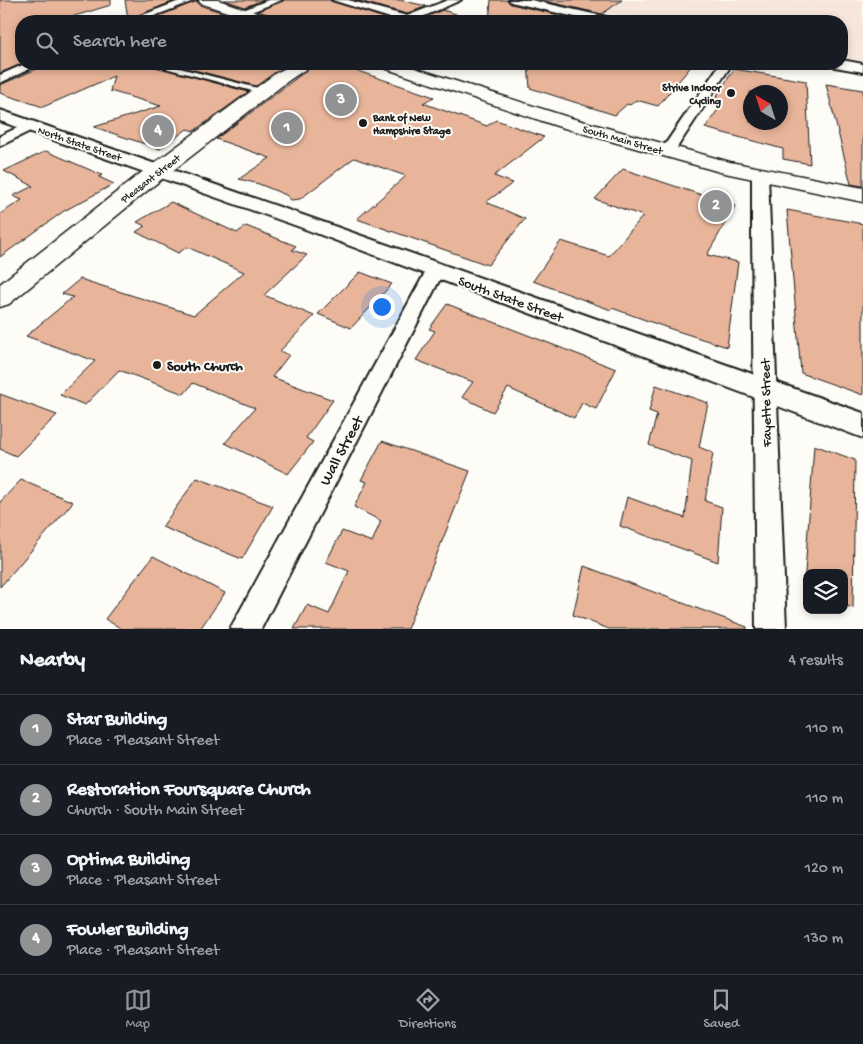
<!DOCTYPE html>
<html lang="en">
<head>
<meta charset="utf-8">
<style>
  :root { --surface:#171b24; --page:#242831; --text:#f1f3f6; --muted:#9ea1a6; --line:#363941; --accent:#919294 }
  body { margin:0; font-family:"Gochi Hand",sans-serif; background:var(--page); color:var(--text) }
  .controls { position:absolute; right:15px; bottom:15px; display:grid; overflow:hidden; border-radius:10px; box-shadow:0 2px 8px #0003 }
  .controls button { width:45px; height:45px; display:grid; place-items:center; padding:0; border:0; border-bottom:1px solid var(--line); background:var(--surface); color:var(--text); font:25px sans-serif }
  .compass { position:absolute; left:743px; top:85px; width:45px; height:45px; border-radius:50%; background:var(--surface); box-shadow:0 2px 8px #0003; rotate:321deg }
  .you { position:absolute; left:381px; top:306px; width:18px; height:18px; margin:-12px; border:4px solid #fff; border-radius:50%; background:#1a73e8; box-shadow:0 0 0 8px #1a73e833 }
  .badge { display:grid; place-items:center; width:32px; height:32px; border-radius:50%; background:var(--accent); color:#fff; font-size:16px; font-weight:700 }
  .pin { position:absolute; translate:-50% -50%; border:2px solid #fff; box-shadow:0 1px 5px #0006 }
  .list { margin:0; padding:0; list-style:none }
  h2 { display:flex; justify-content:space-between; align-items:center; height:65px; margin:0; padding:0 20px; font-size:21px }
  h2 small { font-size:16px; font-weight:400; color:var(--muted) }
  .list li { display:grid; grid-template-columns:32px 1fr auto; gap:15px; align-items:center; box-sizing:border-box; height:70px; padding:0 20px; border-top:1px solid var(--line) }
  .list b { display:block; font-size:19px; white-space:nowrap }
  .list p { margin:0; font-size:16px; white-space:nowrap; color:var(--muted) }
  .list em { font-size:16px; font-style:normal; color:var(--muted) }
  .icon { flex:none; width:28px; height:28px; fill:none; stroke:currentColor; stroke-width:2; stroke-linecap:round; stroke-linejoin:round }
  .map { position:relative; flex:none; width:863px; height:629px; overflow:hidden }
  .search { position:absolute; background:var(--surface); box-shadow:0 2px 8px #0003; left:15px; right:15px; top:15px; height:55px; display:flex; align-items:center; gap:12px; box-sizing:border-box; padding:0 18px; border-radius:20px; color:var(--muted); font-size:19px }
  .sheet { height:345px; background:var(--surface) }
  nav { display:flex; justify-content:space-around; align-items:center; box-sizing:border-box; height:70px; border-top:1px solid var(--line); background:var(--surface); font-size:14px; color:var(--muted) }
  nav a { display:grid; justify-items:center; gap:2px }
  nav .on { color:var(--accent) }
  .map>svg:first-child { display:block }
</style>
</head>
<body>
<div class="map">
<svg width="863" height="629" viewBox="0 0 863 629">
  <rect width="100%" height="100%" fill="#fdfcf7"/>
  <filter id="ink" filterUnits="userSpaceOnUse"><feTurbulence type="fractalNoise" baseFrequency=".02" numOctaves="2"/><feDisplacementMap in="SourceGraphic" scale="10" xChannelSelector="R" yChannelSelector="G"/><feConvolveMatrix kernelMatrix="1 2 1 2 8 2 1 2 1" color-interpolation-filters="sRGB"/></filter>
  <g filter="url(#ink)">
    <!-- built -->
    <path fill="#f7e7db" d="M545 0H863V61L842 57V21H645Z"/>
    <!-- building -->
    <g fill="#e8b59a" stroke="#1c1c1c" fill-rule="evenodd">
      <path d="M0 0H111V5L58 21H21V64L0 73Z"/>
      <path d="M125 0H177L128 19Z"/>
      <path d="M224 0H263L245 7Z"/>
      <path d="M284 0H330L394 21H276L273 16 258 11Z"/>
      <path d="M355 0H400L426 6 407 14Z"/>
      <path d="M491 0H507L511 4 585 21H489Z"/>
      <path d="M540 0H622L602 14Z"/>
      <path d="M197 1 199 5 249 21H146Z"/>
      <path d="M442 10 456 14 455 21H417Z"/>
      <path d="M48 64H148L248 92 194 131 187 129 160 149 94 127 161 106 110 91 114 76 43 107 0 93V85Z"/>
      <path d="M171 64H290L256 86Z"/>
      <path d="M315 64H350L349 68 434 97 423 103 487 126 496 120 544 137 494 176 513 183 486 202 525 219 488 265 357 219 406 176 354 158 300 199 291 200 286 195 259 184 239 179 270 158 216 139Z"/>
      <path d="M528 64H693L658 106 636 100 630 105 627 104 615 115 530 88Z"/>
      <path d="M734 69 806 81 810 164 783 159V149L705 128 719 108 711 105ZM750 92H780V122H750Z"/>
      <path d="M826 84 863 90V186L851 184Z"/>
      <path d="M46 151 102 175 99 177 114 184 64 211 0 257V214L22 200 13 196 33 186 4 171Z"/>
      <path d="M623 169 735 206 707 255 738 262 727 347 665 327 612 308 611 310 533 281 561 241 609 256 643 216 595 199Z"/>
      <path d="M171 202 237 233 246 226 296 246 292 250 307 255 264 295 314 316 280 351 289 355 272 377 333 400 306 438 313 442 288 474 225 443 255 408 193 383 184 394 119 370 85 405 60 395 95 361 26 336 73 297 62 294 80 279 194 315 244 272 187 247 178 253 136 232 145 226 137 222Z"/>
      <path d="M787 210 863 224V395L801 373Z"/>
      <path d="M360 272 392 284 351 328 318 314Z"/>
      <path d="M447 304 616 369 596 409 582 403 574 418 508 388 493 412 462 397 473 382 416 360 435 331 429 329Z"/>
      <path d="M656 385 708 403 699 447 713 453 705 501 722 507 718 562 620 526 627 497 685 518 692 461 649 445 657 414 649 411Z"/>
      <path d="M0 394 57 415 16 456 0 449Z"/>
      <path d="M382 441 470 471 407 629H294L307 605 329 614 349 571 326 562 342 531 372 542 381 521 354 507 367 482 361 480Z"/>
      <path d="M814 445 855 460 853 608 844 605V573H807V589L804 587Z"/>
      <path d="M197 478 273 506 242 559 162 527Z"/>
      <path d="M21 480 73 502 0 587V502Z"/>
      <path d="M153 556 225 593 200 629H122L105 619Z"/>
      <path d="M584 566 747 627V629H609L573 615Z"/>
    </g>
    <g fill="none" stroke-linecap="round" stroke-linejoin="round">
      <!-- pedestrian casing -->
      <g stroke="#1c1c1c" stroke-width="4">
        <path id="pedestrian" d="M150 64H164L269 91 264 94Z"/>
      </g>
      <!-- minor casing -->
      <g stroke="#1c1c1c" stroke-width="4">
        <g id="minor">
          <path d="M182 0H196L141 21H127Z"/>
          <path d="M268 0H282L246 14 238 12Z"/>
          <path d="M332 0H348L407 16 448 0H461L413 21H400Z"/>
          <path d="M25 64H40L0 83V75Z"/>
          <path d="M720 64H732L672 155H662L660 152Z"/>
          <path d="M29 122 36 126 34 129 0 146V136Z"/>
          <path d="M760 171 768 176 786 629H756L752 233V176Z"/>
          <path d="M435 265 442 267 444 271 261 629H230L426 271 428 267Z"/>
        </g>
      </g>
      <!-- tertiary casing -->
      <g stroke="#1c1c1c" stroke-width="4">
        <g id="tertiary">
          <path d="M509 0H531L611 18 613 21H592L511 2Z"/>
          <path d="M842 60 863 64V72L835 67 833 64H842Z"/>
          <path d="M0 110 311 218 863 413V438L297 226 0 121Z"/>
        </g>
      </g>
      <!-- primary casing -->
      <g stroke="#1c1c1c" stroke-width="3">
        <g id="primary">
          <path d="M199 0H218L272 18 274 21H254L200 3Z"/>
          <path d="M294 64H313L288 81 153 186 9 304 0 307V284L137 176 276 73Z"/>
          <path d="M379 64H402L571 118 730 162 863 188V202L720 172 557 126 381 67Z"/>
        </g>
      </g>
      <!-- pedestrian -->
      <use href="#pedestrian" fill="#fdfcf7" fill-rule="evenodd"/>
      <!-- minor -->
      <use href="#minor" fill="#fdfcf7" fill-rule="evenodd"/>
      <!-- tertiary -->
      <use href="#tertiary" fill="#fdfcf7" fill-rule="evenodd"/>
      <!-- primary -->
      <use href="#primary" fill="#fdfcf7" fill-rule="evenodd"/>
    </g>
  </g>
  <!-- markers -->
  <g fill="#1c1c1c" stroke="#fdfcf7" stroke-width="2">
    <circle cx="731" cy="93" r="5"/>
    <circle cx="363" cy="123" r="5"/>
    <circle cx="157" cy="365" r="5"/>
  </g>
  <g text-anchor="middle" stroke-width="4" stroke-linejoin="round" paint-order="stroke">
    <!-- far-poi labels -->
    <g font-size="11" font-weight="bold" fill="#1c1c1c" stroke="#fdfcf7" text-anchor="end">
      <text x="721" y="91">Strive Indoor<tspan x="721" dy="13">Cycling</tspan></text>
      <text x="373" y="121" text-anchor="start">Bank of New<tspan x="373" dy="13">Hampshire Stage</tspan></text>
    </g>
    <!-- far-street labels -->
    <g font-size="11" fill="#1c1c1c" stroke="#fdfcf7">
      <text transform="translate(623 139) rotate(16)" y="4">South Main Street</text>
      <text transform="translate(80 143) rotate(19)" y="4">North State Street</text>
      <text transform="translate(150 178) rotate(-38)" y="4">Pleasant Street</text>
    </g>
    <!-- street labels -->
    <g font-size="14" fill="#1c1c1c" stroke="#fdfcf7">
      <text transform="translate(511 298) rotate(20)" y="5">South State Street</text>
      <text transform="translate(765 403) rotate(-91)" y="5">Fayette Street</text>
    </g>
    <!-- poi labels -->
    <g font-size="14" font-weight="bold" fill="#1c1c1c" stroke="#fdfcf7" text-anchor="start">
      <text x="167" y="370">South Church</text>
    </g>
    <!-- near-street labels -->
    <g font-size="16" fill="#1c1c1c" stroke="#fdfcf7">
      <text transform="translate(340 450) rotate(-62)" y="6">Wall Street</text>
    </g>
  </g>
</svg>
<div class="controls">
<button><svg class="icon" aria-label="layers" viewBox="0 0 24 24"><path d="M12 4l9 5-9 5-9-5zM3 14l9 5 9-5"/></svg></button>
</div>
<svg class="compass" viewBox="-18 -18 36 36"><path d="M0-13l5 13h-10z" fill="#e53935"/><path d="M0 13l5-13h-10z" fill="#9ea1a6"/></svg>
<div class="you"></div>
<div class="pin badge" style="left:287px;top:128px">1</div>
<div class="pin badge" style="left:716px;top:206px">2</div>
<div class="pin badge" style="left:341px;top:100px">3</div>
<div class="pin badge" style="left:158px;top:131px">4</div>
<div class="search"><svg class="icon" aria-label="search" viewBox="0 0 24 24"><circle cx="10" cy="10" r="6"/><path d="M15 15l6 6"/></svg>Search here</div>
</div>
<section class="sheet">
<h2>Nearby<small>4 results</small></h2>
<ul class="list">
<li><span class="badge">1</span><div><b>Star Building</b><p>Place · Pleasant Street</p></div><em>110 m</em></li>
<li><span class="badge">2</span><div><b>Restoration Foursquare Church</b><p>Church · South Main Street</p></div><em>110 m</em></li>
<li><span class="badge">3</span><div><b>Optima Building</b><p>Place · Pleasant Street</p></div><em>120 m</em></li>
<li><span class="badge">4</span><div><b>Fowler Building</b><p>Place · Pleasant Street</p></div><em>130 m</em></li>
</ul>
</section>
<nav>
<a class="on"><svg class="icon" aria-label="map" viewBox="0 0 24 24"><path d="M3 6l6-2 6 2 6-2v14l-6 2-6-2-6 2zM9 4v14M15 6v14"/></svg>Map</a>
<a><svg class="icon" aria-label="directions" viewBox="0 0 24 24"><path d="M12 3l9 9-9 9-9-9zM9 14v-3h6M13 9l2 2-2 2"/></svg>Directions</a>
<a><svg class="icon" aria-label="saved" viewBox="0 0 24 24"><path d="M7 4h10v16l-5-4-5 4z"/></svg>Saved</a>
</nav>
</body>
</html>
